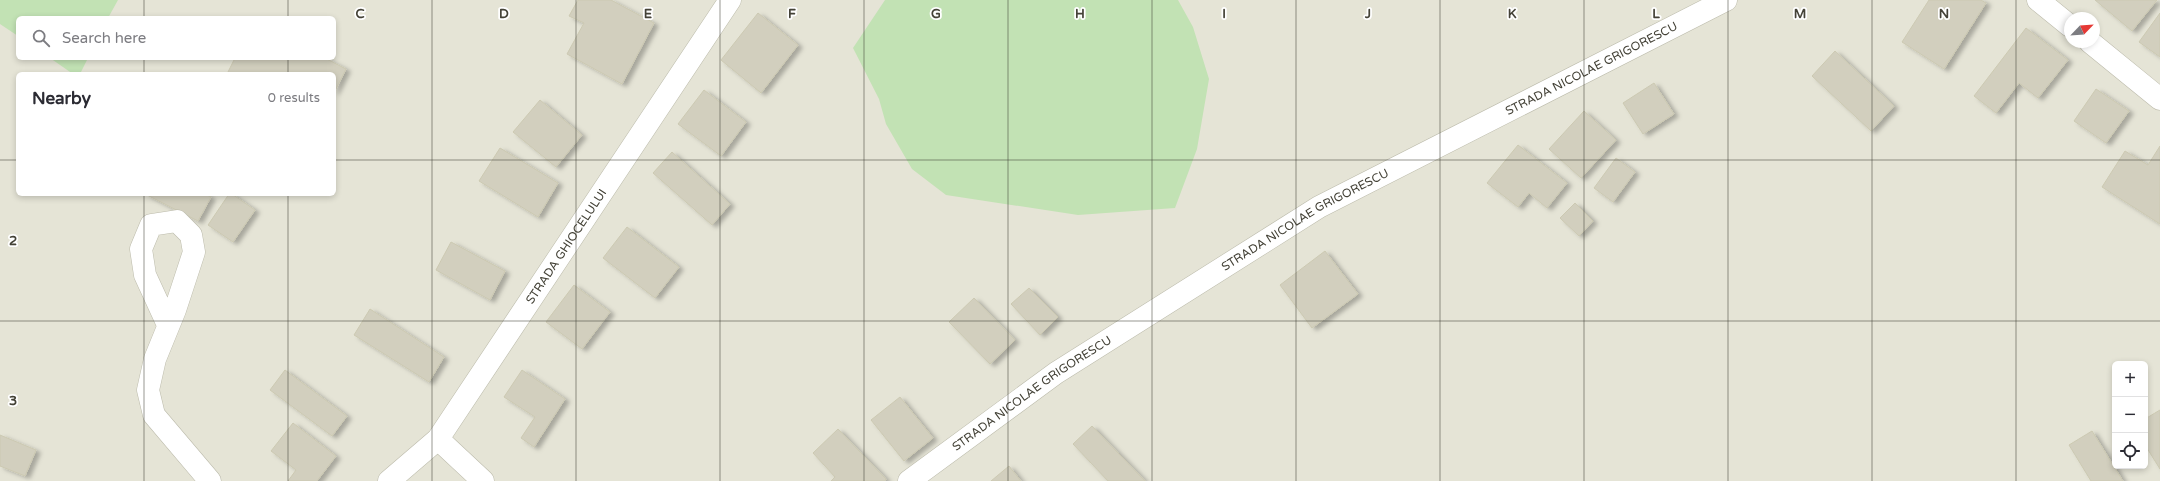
<!DOCTYPE html>
<html lang="en">
<head>
<meta charset="utf-8">
<style>
  :root { --surface:#fff; --page:#f7f7f7; --text:#2b2b33; --muted:#7c7c81; --line:#e1e1e2 }
  body { margin:0; font-family:"Varela Round",sans-serif; background:var(--page); color:var(--text) }
  .controls { position:absolute; right:12px; bottom:12px; display:grid; overflow:hidden; border-radius:6px; box-shadow:0 2px 6px #0003 }
  .controls button { width:36px; height:36px; display:grid; place-items:center; padding:0; border:0; border-bottom:1px solid var(--line); background:var(--surface); color:var(--text); font:20px sans-serif }
  .compass { position:absolute; left:2064px; top:12px; width:36px; height:36px; border-radius:50%; background:var(--surface); box-shadow:0 2px 6px #0003; rotate:65deg }
  .list { margin:0; padding:0; list-style:none }
  h2 { display:flex; justify-content:space-between; align-items:center; height:52px; margin:0; padding:0 16px; font-size:17px }
  h2 small { font-size:13px; font-weight:400; color:var(--muted) }
  .icon { flex:none; width:22px; height:22px; fill:none; stroke:currentColor; stroke-width:2; stroke-linecap:round; stroke-linejoin:round }
  .map { position:relative; flex:none; width:2160px; height:481px; overflow:hidden }
  .search { position:absolute; background:var(--surface); box-shadow:0 2px 6px #0003; left:16px; top:16px; width:320px; height:44px; display:flex; align-items:center; gap:10px; box-sizing:border-box; padding:0 14px; border-radius:6px; color:var(--muted); font-size:15px }
  .panel { position:absolute; background:var(--surface); box-shadow:0 2px 6px #0003; left:16px; top:72px; width:320px; height:124px; border-radius:6px }
  .map>svg:first-child { display:block }
</style>
</head>
<body>
<div class="map">
<svg width="2160" height="481" viewBox="0 0 2160 481">
  <defs>
    <filter id="shadow"><feDropShadow dx="4.5" dy="2.5" stdDeviation="2" flood-color="#0004"/></filter>
  </defs>
  <rect width="100%" height="100%" fill="#f2f1e7"/>
  <!-- residential -->
  <path fill="#e5e4d6" fill-rule="evenodd" d="M0 0H2160V481H0ZM18 18H334V58H18ZM2070 18H2094V42H2070ZM18 74H334V194H18ZM2115 364H2145V466H2115Z"/>
  <!-- green -->
  <g fill="#c2e2b4">
    <path d="M0 0H118L108 18H18V36L0 24Z"/>
    <path d="M885 0H1178L1193 27 1209 79 1197 149 1175 208 1078 215 946 195 912 169 886 124 879 99 853 48Z"/>
    <path d="M50 58H88L80 74H73Z"/>
  </g>
  <!-- building -->
  <g fill="#d2cfbe" stroke="#ccc9b2" filter="url(#shadow)">
    <path d="M578 0H611L654 23 622 84 567 54 584 23 569 16Z"/>
    <path d="M1929 0H1981L1986 3 1944 69 1902 42Z"/>
    <path d="M2095 0H2157L2132 31Z"/>
    <path d="M758 13 798 45 761 93 721 60Z"/>
    <path d="M2160 13V57L2139 42Z"/>
    <path d="M2026 28 2068 60 2038 98 2019 83 1996 113 1974 96Z"/>
    <path d="M1835 51 1894 106 1871 131 1812 76Z"/>
    <path d="M235 58H325L346 69 334 93V74H227Z"/>
    <path d="M1654 83 1674 114 1643 134 1623 103Z"/>
    <path d="M2096 89 2129 111 2106 143 2074 121Z"/>
    <path d="M704 90 746 122 721 156 678 124Z"/>
    <path d="M540 100 582 135 556 167 513 132Z"/>
    <path d="M1584 111 1616 140 1581 178 1549 149Z"/>
    <path d="M1518 145 1567 183 1547 208 1529 193 1518 207 1487 183Z"/>
    <path d="M2160 146V224L2102 187 2125 151 2148 165Z"/>
    <path d="M500 148 558 183 538 217 479 181Z"/>
    <path d="M672 152 730 204 712 225 653 173Z"/>
    <path d="M1616 158 1635 172 1613 202 1594 188Z"/>
    <path d="M145 194H205L211 197 198 221Z"/>
    <path d="M229 194H232L255 210 233 242 208 225Z"/>
    <path d="M1575 203 1593 221 1579 236 1560 218Z"/>
    <path d="M627 227 679 267 655 298 603 258Z"/>
    <path d="M451 242 505 271 490 300 436 270Z"/>
    <path d="M1325 251 1358 294 1312 328 1280 285Z"/>
    <path d="M574 285 610 312 582 349 546 322Z"/>
    <path d="M1029 288 1058 317 1040 335 1011 304Z"/>
    <path d="M974 298 1015 340 990 364 949 322Z"/>
    <path d="M370 309 444 357 429 382 354 335Z"/>
    <path d="M285 370 347 416 332 436 270 390Z"/>
    <path d="M522 370 565 399 534 447 521 438 535 417 504 397Z"/>
    <path d="M900 397 933 438 904 461 871 420Z"/>
    <path d="M2160 410V469L2145 445V419Z"/>
    <path d="M293 423 336 456 317 481H288L296 470 271 451Z"/>
    <path d="M1092 426 1145 481H1108L1073 444Z"/>
    <path d="M838 429 886 479 885 481H831L835 477 813 453Z"/>
    <path d="M2092 431 2123 481H2091L2069 445Z"/>
    <path d="M0 435 36 450 25 476 0 466Z"/>
    <path d="M1009 466 1021 481H991Z"/>
  </g>
  <g fill="none" stroke-linecap="round" stroke-linejoin="round">
    <!-- minor casing -->
    <g stroke="#bcbbab" stroke-width="23">
      <g id="minor">
        <path d="M2038 0 2070 26"/>
        <path d="M2090 42 2160 99"/>
        <path d="M168 325 145 275 141 249 151 225 177 221 191 235 194 252 175 310 155 359 148 390 154 415 210 481"/>
        <path d="M438 439 483 481"/>
        <path id="s1" d="M389 481 438 439 730 0"/>
        <path id="s2" d="M909 481 1056 373 1319 207 1726 0"/>
      </g>
    </g>
    <!-- minor -->
    <use href="#minor" stroke="#fff" stroke-width="22"/>
  </g>
  <!-- grid -->
  <path fill="none" stroke="#444237" stroke-width="1" stroke-opacity="0.55" d="M144 0V18M288 0V18M432 0V481M576 0V481M720 0V481M864 0V481M1008 0V481M1152 0V481M1296 0V481M1440 0V481M1584 0V481M1728 0V481M1872 0V481M2016 0V481M144 58V74M288 58V74M0 160H18M334 160H2160M144 194V481M288 194V481M0 321H2160"/>
  <g text-anchor="middle" stroke-width="3.5" stroke-linejoin="round" paint-order="stroke">
    <!-- street labels -->
    <g font-size="12" fill="#444237" stroke="#fff">
      <text dy="4" stroke="none"><textPath href="#s2" startOffset="799">STRADA NICOLAE GRIGORESCU</textPath></text>
      <text dy="4" stroke="none"><textPath href="#s2" startOffset="475">STRADA NICOLAE GRIGORESCU</textPath></text>
      <text dy="4" stroke="none"><textPath href="#s1" startOffset="296">STRADA GHIOCELULUI</textPath></text>
      <text dy="4" stroke="none"><textPath href="#s2" startOffset="151">STRADA NICOLAE GRIGORESCU</textPath></text>
    </g>
  </g>
  <g font-size="13" text-anchor="middle" font-weight="bold" fill="#444237" stroke="#fff" stroke-width="3.5" stroke-linejoin="round" paint-order="stroke">
    <text x="360" y="18">C</text>
    <text x="504" y="18">D</text>
    <text x="648" y="18">E</text>
    <text x="792" y="18">F</text>
    <text x="936" y="18">G</text>
    <text x="1080" y="18">H</text>
    <text x="1224" y="18">I</text>
    <text x="1368" y="18">J</text>
    <text x="1512" y="18">K</text>
    <text x="1656" y="18">L</text>
    <text x="1800" y="18">M</text>
    <text x="1944" y="18">N</text>
    <text x="13" y="245">2</text>
    <text x="13" y="405">3</text>
  </g>
</svg>
<div class="controls">
<button>+</button>
<button>−</button>
<button><svg class="icon" aria-label="locate" viewBox="0 0 24 24"><circle cx="12" cy="12" r="6"/><path d="M12 2v4M12 18v4M2 12h4M18 12h4"/></svg></button>
</div>
<svg class="compass" viewBox="-18 -18 36 36"><path d="M0-13l5 13h-10z" fill="#e53935"/><path d="M0 13l5-13h-10z" fill="#7c7c81"/></svg>
<div class="search"><svg class="icon" aria-label="search" viewBox="0 0 24 24"><circle cx="10" cy="10" r="6"/><path d="M15 15l6 6"/></svg>Search here</div>
<section class="panel">
<h2>Nearby<small>0 results</small></h2>
<ul class="list">
</ul>
</section>
</div>
</body>
</html>
